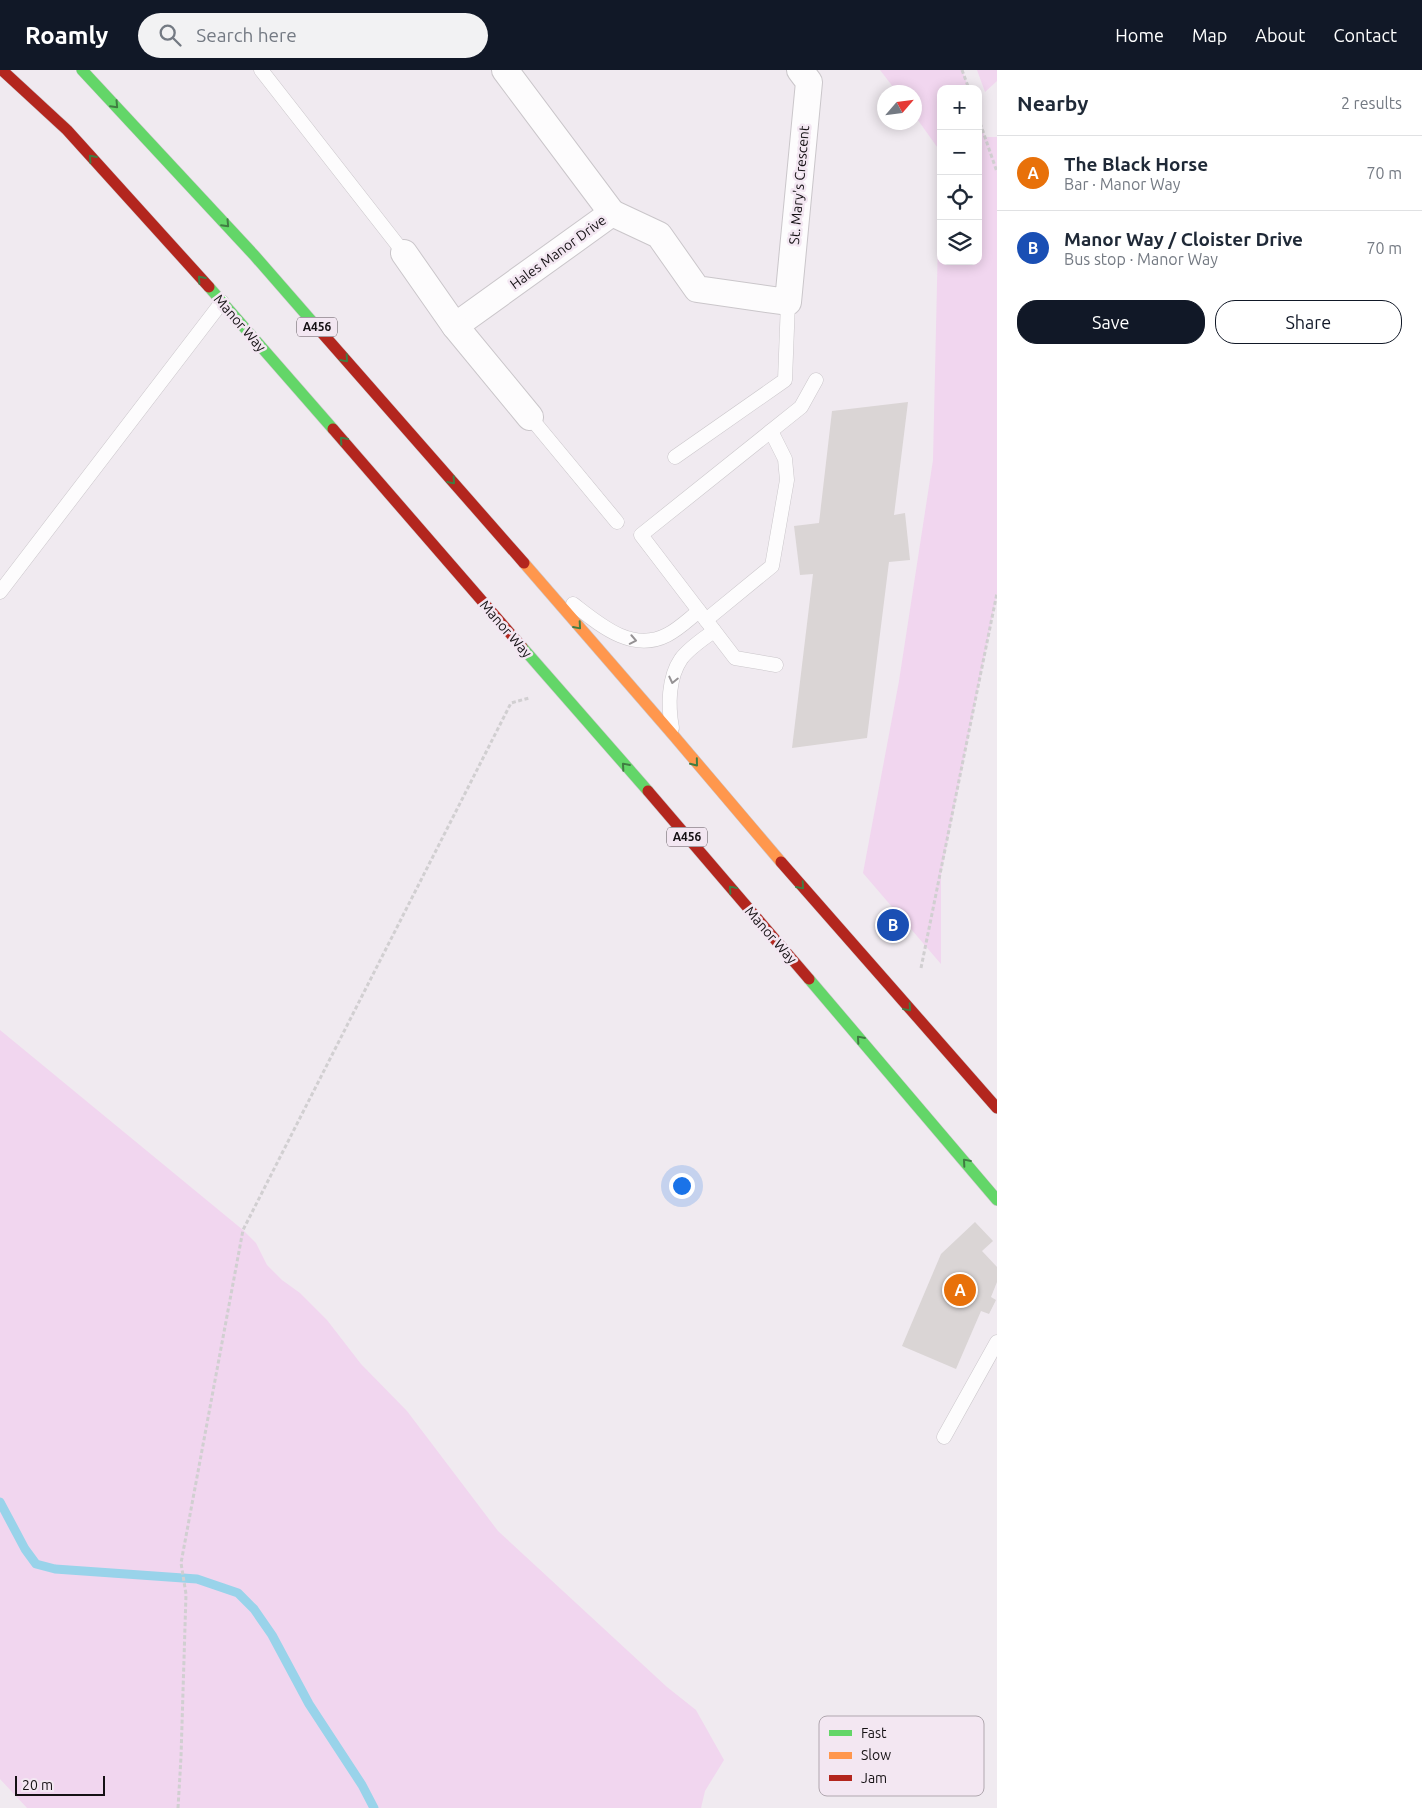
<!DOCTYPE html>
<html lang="en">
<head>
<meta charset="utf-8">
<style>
  :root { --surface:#fff; --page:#f2f2f3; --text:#1f2937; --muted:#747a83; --line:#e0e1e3; --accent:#111827 }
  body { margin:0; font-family:Ubuntu,sans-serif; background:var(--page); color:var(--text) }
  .controls { position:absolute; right:15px; top:15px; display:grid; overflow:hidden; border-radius:10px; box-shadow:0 2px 12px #0003 }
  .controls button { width:45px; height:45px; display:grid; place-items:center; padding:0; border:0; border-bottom:1px solid var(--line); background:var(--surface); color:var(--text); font:25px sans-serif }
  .compass { position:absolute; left:877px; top:15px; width:45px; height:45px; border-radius:50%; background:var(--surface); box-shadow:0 2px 12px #0003; rotate:62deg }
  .scale { position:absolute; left:15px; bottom:12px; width:90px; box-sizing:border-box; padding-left:5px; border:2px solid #151114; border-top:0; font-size:14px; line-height:18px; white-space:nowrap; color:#151114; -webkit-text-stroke:4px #f3e7f2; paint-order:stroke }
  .you { position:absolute; left:681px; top:1115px; width:18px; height:18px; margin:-12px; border:4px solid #fff; border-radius:50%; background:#1a73e8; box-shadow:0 0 0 8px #1a73e833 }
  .badge { display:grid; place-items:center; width:32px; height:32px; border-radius:50%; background:var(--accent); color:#fff; font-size:16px; font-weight:700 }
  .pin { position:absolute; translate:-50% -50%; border:2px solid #fff; box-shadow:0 1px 5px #0006 }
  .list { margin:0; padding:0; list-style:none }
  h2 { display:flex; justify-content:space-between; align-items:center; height:65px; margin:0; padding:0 20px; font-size:21px }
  h2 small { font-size:16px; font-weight:400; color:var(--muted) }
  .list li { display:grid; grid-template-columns:32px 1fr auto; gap:15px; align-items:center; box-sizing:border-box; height:75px; padding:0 20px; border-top:1px solid var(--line) }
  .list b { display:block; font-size:19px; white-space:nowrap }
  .list p { margin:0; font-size:16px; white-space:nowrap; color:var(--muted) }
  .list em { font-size:16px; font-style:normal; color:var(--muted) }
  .actions { display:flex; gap:10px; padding:15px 20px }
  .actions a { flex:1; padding:11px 0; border:1px solid var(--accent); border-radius:20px; text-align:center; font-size:18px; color:var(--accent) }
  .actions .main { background:var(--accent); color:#fff }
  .icon { flex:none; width:28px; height:28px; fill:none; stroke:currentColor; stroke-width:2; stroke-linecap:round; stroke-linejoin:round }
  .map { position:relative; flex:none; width:997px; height:1738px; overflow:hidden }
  header { display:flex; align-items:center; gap:30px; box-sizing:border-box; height:70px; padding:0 25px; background:var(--accent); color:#fff }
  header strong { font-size:24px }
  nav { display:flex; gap:28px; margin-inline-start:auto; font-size:18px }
  .search { width:350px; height:45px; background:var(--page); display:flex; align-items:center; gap:12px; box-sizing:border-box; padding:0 18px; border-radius:28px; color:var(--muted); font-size:19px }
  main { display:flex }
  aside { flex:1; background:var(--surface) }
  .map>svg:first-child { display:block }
</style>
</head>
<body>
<header>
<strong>Roamly</strong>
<div class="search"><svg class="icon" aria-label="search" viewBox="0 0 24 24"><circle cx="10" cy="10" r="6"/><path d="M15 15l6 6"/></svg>Search here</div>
<nav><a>Home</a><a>Map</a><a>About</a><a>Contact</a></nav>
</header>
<main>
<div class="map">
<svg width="997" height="1738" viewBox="0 0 997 1738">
  <rect width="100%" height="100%" fill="#f0eaf0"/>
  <!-- green -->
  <g fill="#f1d6ef">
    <path d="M880 0H962L969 19H941V191H978V47L985 67H997V523L941 803V894L863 803 899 611 933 390 940 81 915 46 914 22H897Z"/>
    <path d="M977 0H997V11L985 22Z"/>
    <path d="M0 960 243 1160 256 1173 267 1195 282 1210 300 1223 327 1250 361 1294 407 1341 498 1461 667 1617 696 1640 724 1690 705 1721 701 1738H27L0 1709Z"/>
  </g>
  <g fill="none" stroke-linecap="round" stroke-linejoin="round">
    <!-- stream -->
    <path stroke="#99d3ea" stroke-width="9" d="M0 1432 25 1479 36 1494 55 1499 197 1509 238 1523 254 1539 272 1565 309 1634 362 1715 374 1738"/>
  </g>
  <!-- building -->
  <g fill="#dad5d5">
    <path d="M908 332 894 445 905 443 910 490 889 492 867 668 792 678 813 504 800 505 794 456 819 453 832 341Z"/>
    <path d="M975 1152 993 1171 982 1181 997 1197V1212L991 1227 996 1230 989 1244 981 1241 956 1299 902 1276 941 1184Z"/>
  </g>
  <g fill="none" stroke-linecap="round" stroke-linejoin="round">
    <!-- lane casing -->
    <g stroke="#cac6ca" stroke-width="15">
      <g id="lane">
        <path d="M261 0 404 183"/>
        <path d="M530 347 617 452"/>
        <path d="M675 387 785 310 788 232"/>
        <path d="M0 522 222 232"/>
        <path d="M573 534C600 555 632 583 667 565 679 559 689 549 699 541"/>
        <path d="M706 550 772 496 787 410 785 389 771 361"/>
        <path d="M776 595 735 588 641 465 801 337 816 310"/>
        <path d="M672 658C668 636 668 608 681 589 689 578 703 569 714 561"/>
        <path d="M944 1367 997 1272"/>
      </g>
    </g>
    <!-- street casing -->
    <g stroke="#cac6ca" stroke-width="28">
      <g id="street">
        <path d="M612 143 659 165 697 219 788 232 809 12 800 0"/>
        <path d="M404 183 455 256 612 143 505 0"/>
        <path d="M455 256 530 347"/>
      </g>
    </g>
    <!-- fast casing -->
    <g stroke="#cac6ca" stroke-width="12">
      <g id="fast">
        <path d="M82 0 254 185 316 256"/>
        <path d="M209 217 333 359"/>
        <path d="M522 577 648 721"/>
        <path d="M809 909 997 1130"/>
      </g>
    </g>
    <!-- slow casing -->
    <g stroke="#cac6ca" stroke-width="12">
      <path id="slow" d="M524 493 674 666 781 792"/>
    </g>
    <!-- jam casing -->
    <g stroke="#cac6ca" stroke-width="12">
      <g id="jam">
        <path d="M2 0 67 60 209 217"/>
        <path d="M316 256 524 493"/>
        <path d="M333 359 522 577"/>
        <path d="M648 721 809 909"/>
        <path d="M781 792 997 1038"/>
      </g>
    </g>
    <!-- path -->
    <g stroke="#d1cfd1" stroke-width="3" stroke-dasharray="4 2.5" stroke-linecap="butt">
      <path d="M962 0 969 19"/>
      <path d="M978 47 997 102"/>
      <path d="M921 898 997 523"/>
      <path d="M178 1738 181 1687 186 1524 181 1493 243 1160 511 633 529 628"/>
    </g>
    <!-- lane -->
    <use href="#lane" stroke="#fdfcfd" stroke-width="14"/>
    <!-- street -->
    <use href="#street" stroke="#fdfcfd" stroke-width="26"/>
    <!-- fast -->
    <use href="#fast" stroke="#63d668" stroke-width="11"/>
    <!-- slow -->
    <use href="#slow" stroke="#ff974d" stroke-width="11"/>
    <!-- jam -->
    <use href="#jam" stroke="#b3261e" stroke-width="11"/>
  </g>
  <!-- one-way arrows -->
  <defs><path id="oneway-chevron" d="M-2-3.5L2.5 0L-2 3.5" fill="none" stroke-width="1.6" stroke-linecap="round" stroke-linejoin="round" transform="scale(1.25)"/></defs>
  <g stroke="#407d42">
    <use href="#oneway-chevron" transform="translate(115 35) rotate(47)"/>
    <use href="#oneway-chevron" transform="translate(92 88) rotate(-132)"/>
    <use href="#oneway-chevron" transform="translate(226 154) rotate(47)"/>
    <use href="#oneway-chevron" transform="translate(201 209) rotate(-132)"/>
    <use href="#oneway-chevron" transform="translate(345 289) rotate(49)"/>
    <use href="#oneway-chevron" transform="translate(343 370) rotate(-131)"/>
    <use href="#oneway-chevron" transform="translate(452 411) rotate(49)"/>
    <use href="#oneway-chevron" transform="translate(578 556) rotate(49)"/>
    <use href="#oneway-chevron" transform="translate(695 693) rotate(51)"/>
    <use href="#oneway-chevron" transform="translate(625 696) rotate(-131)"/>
    <use href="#oneway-chevron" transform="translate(801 816) rotate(49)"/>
    <use href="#oneway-chevron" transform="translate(732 819) rotate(-131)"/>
    <use href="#oneway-chevron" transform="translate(908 938) rotate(49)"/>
    <use href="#oneway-chevron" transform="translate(860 969) rotate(-131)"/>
    <use href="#oneway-chevron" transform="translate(966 1092) rotate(-131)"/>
  </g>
  <g stroke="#959294">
    <use href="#oneway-chevron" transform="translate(633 570) rotate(11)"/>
    <use href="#oneway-chevron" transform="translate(673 610) rotate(103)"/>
  </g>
  <g text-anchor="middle" stroke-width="5" stroke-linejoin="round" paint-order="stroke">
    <!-- shield labels -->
    <g fill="#f3e7f2" stroke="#585157" stroke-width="1">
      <rect x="297" y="247.5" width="40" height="19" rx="4"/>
      <rect x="667" y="757.5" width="40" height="19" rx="4"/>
    </g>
    <g font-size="12" font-weight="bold" fill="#151114">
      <text x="317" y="261">A456</text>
      <text x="687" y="771">A456</text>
    </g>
    <!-- street labels -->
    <g font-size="14" fill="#151114" stroke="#f3e7f2">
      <text transform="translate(799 115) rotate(-85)" y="5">St. Mary's Crescent</text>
      <text transform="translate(558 182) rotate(-36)" y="5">Hales Manor Drive</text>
      <text transform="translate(240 253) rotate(49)" y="5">Manor Way</text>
      <text transform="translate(506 559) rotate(49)" y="5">Manor Way</text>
      <text transform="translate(771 865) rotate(49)" y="5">Manor Way</text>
    </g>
  </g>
  <!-- legend -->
  <rect x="819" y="1646" width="165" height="80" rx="8" fill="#f3e7f2" stroke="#b0a7af" stroke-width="1"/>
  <rect x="829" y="1660" width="23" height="6" fill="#63d668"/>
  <rect x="829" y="1682" width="23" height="7" fill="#ff974d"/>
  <rect x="829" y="1705" width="23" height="6" fill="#b3261e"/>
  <g font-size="14" fill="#151114">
    <text x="861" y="1668">Fast</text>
    <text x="861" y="1690">Slow</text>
    <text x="861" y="1713">Jam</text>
  </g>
</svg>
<div class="controls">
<button>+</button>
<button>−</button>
<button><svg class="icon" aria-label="locate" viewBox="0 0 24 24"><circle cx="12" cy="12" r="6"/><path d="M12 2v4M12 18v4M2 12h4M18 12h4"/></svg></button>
<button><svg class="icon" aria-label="layers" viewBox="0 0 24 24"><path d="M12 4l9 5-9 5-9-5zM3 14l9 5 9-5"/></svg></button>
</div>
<svg class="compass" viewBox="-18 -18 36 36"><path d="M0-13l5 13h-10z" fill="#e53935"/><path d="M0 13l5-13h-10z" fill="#747a83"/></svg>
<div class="scale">20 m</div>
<div class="you"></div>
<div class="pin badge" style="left:960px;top:1220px;background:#e8710a">A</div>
<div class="pin badge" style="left:893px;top:855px;background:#1a4fb4">B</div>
</div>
<aside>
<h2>Nearby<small>2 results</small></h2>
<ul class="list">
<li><span class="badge" style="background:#e8710a">A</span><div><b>The Black Horse</b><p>Bar · Manor Way</p></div><em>70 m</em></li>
<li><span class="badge" style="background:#1a4fb4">B</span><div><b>Manor Way / Cloister Drive</b><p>Bus stop · Manor Way</p></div><em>70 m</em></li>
</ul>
<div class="actions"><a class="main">Save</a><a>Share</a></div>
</aside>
</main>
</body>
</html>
